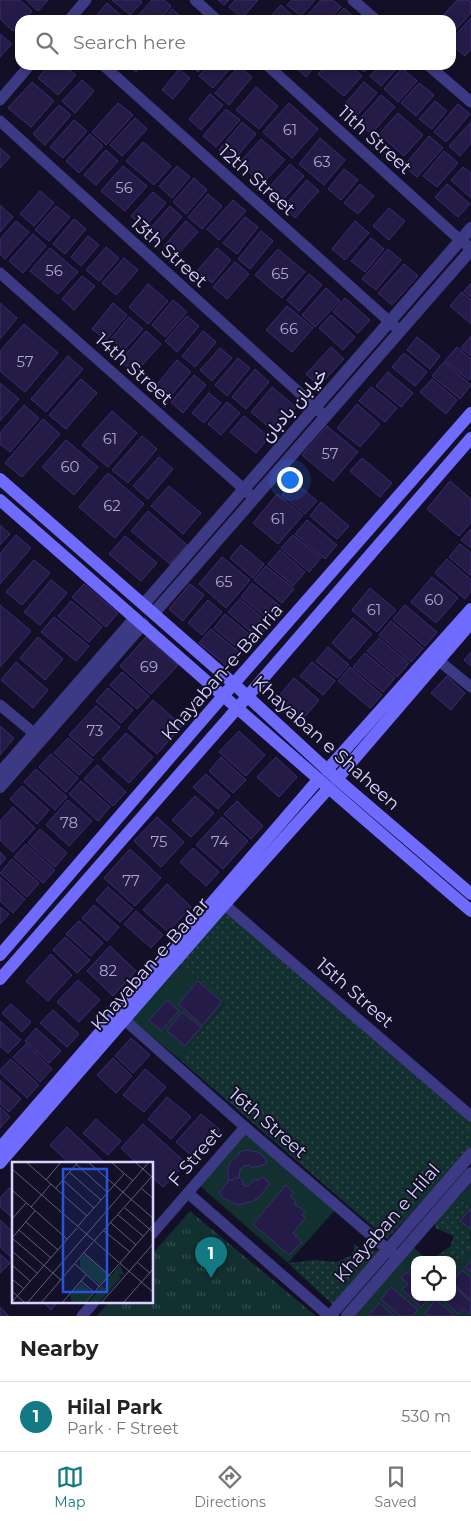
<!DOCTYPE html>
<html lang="en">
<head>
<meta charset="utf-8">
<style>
  :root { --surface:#fff; --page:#f6f6f6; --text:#222; --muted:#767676; --line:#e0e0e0; --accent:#137a85 }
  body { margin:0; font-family:Montserrat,Vazirmatn,sans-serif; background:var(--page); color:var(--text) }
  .controls { position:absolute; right:15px; bottom:15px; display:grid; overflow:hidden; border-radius:10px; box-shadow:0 2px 8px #0003 }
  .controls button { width:45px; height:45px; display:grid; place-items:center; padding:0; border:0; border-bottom:1px solid var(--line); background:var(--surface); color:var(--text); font:25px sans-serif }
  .you { position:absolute; left:289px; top:479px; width:18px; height:18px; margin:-12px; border:4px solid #fff; border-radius:50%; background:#1a73e8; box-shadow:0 0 0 8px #1a73e833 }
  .badge { display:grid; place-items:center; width:32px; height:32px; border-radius:50%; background:var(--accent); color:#fff; font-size:16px; font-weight:700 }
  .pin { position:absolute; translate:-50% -41px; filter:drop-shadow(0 1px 2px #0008) }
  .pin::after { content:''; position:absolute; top:26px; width:18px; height:15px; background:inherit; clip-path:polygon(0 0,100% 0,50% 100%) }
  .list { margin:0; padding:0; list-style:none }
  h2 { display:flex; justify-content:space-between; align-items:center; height:65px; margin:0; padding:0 20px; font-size:21px }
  h2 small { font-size:16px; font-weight:400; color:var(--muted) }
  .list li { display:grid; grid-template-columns:32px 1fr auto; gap:15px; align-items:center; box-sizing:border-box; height:70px; padding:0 20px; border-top:1px solid var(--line) }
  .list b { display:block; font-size:19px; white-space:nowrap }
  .list p { margin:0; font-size:16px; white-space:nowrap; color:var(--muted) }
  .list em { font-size:16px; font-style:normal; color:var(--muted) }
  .icon { flex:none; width:28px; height:28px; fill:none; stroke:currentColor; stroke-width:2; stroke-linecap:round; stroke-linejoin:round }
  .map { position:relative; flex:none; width:471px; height:1316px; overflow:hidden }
  .search { position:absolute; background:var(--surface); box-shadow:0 2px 8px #0003; left:15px; right:15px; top:15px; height:55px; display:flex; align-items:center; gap:12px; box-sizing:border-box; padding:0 18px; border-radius:15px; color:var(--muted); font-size:19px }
  .sheet { height:135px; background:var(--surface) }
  nav { display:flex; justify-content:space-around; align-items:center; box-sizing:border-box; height:70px; border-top:1px solid var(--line); background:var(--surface); font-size:14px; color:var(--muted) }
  nav a { display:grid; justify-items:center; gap:2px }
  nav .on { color:var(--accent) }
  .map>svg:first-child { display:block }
</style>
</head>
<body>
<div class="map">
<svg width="471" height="1316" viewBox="0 0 471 1316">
  <defs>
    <pattern id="grass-dots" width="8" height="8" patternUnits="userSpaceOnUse" patternTransform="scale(1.25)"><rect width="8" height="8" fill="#12302f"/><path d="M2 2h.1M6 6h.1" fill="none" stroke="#344d4e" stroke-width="1.8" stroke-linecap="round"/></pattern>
    <pattern id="park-tufts" width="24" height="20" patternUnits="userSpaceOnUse" patternTransform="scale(1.25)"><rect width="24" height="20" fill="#12302f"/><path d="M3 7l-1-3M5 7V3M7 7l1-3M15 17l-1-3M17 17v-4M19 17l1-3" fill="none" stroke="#344d4e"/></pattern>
  </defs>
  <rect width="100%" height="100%" fill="#130f26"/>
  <!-- grass -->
  <g fill="url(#grass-dots)">
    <path d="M225 910 471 1120V1148L387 1239 179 1059 225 1003 179 964Z"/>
    <path d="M458 1198 469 1206 457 1222 471 1234V1252L452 1274V1260H430L450 1247 454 1236 435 1228V1218Z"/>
    <path d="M354 1244 363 1251 385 1250 334 1306 288 1263 316 1260 336 1262 353 1255Z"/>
  </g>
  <!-- park -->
  <path fill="url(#park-tufts)" d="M190 1211 316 1316H97L109 1302H152L153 1253Z"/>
  <!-- garden -->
  <g fill="#12302f">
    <path d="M180 962 225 1002 179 1059 132 1020Z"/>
    <path d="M245 1132 336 1209 288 1263 200 1186Z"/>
    <path d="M471 1182V1234L457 1222 469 1206 458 1198Z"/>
    <path d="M413 1247 428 1260H415V1297H452V1274L471 1252V1316H353Z"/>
  </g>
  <!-- building -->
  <g fill="#241b47" stroke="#3b2d73">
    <path d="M0 0H20L32 11 24 20H20V24L13 31 0 19Z"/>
    <path d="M26 0H48L38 11Z"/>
    <path d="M112 0H140L142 2 130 15Z"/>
    <path d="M152 0H164L171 6 160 20H139L136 18Z"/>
    <path d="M218 0H229L224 5Z"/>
    <path d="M235 0H258L242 18 229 7Z"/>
    <path d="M292 0H315L301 16 287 5Z"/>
    <path d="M321 0H333L341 7 329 20H303Z"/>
    <path d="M457 0H469L471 2V13L451 35V20H439Z"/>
    <path d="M107 3 126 20H98L95 17Z"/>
    <path d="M281 5 297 20H267Z"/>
    <path d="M344 8 357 20H333Z"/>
    <path d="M172 9 185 20H163Z"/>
    <path d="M471 18V49L465 56 451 44V40Z"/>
    <path d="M0 34 12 44 0 57Z"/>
    <path d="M49 65H64L76 75 58 95 38 78Z"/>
    <path d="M127 65H142L136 72Z"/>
    <path d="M190 65H204L198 72Z"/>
    <path d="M209 65H233L213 88 199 76Z"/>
    <path d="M293 65H316L306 77Z"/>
    <path d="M325 65H349L362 76 344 96 318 74Z"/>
    <path d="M356 65H371L364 72Z"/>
    <path d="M380 65H400L381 86 370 76Z"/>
    <path d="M239 66 252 77 229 105 215 93Z"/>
    <path d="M402 68 417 81 398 102 384 89Z"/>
    <path d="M179 69 190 78 173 99 162 90Z"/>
    <path d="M82 80 94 91 75 113 62 101Z"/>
    <path d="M32 82 54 101 31 127 8 108Z"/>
    <path d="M364 82 377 93 356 117 344 105Z"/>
    <path d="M419 83 434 95 416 116 401 103Z"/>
    <path d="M256 87 278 106 259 129 236 110Z"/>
    <path d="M210 94 223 105 201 130 189 119Z"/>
    <path d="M381 95 395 107 371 134 357 122Z"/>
    <path d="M435 101 447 111 432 129 419 119Z"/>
    <path d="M118 103 133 115 106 145 92 132Z"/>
    <path d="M289 103 318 129 292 158 263 132Z"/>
    <path d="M458 104 470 114 446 142 434 132Z"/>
    <path d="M59 105 71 115 45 145 33 134Z"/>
    <path d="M226 109 240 120 216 147 203 136Z"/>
    <path d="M398 113 423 135 404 156 379 134Z"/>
    <path d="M135 118 147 129 122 156 110 145Z"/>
    <path d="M74 120 87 131 63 158 50 147Z"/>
    <path d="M242 122 256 134 232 162 219 150Z"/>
    <path d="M471 122V143L460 156 449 146Z"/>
    <path d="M90 134 103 146 79 173 66 161Z"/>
    <path d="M429 136 443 148 417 177 404 166Z"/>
    <path d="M320 138 345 160 324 185 299 164Z"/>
    <path d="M261 139 285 160 262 184 239 163Z"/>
    <path d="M143 142 171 166 154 185 126 161Z"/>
    <path d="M0 148 10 157 0 168Z"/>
    <path d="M106 150 118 161 96 185 84 175Z"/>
    <path d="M444 151 458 163 437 187 423 176Z"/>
    <path d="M290 164 304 176 280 203 266 191Z"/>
    <path d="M123 166 147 186 125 211 101 191Z"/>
    <path d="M177 166 190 177 172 198 159 186Z"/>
    <path d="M463 167 471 173V198L451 180Z"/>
    <path d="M344 169 358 180 341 200 328 189Z"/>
    <path d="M194 178 207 190 186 214 173 202Z"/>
    <path d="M307 180 319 191 295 218 283 207Z"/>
    <path d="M360 184 374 196 358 214 344 203Z"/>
    <path d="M447 184 470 204 458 217 435 197Z"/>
    <path d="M40 191 54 203 34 226 20 214Z"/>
    <path d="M153 192 166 203 144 228 131 216Z"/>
    <path d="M208 194 222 206 202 229 188 217Z"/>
    <path d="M233 200 246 211 219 240 207 229Z"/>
    <path d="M0 205 13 217 0 232Z"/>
    <path d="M56 206 70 217 49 241 35 230Z"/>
    <path d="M170 206 182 217 158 244 146 233Z"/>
    <path d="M389 208 405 221 389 240 373 226Z"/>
    <path d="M245 217 258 227 237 254 223 243Z"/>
    <path d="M74 219 86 229 65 254 53 244Z"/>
    <path d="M16 221 29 232 5 259 0 254V239Z"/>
    <path d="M186 221 198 232 176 256 164 246Z"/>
    <path d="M355 221 369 233 345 260 332 249Z"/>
    <path d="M261 231 273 241 250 269 238 259Z"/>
    <path d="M33 234 46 246 23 273 9 261Z"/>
    <path d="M88 236 99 245 81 266 71 257Z"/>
    <path d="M371 238 384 249 365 272 351 261Z"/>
    <path d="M106 247 119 258 99 281 86 270Z"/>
    <path d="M50 248 78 272 58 294 30 271Z"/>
    <path d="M217 248 231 260 212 283 197 271Z"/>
    <path d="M278 249 305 272 282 298 255 275Z"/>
    <path d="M388 249 401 260 376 290 362 279Z"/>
    <path d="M124 258 138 270 116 295 102 283Z"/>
    <path d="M235 262 249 274 227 299 213 287Z"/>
    <path d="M404 264 418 276 392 305 378 293Z"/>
    <path d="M309 274 322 285 299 311 287 300Z"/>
    <path d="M82 276 95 286 74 310 62 299Z"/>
    <path d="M471 283V297L464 291Z"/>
    <path d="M148 284 168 301 148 324 129 307Z"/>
    <path d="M326 288 340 301 315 327 302 315Z"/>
    <path d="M462 292 471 300V324L450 306Z"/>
    <path d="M345 298 370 320 358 333 333 312Z"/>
    <path d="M173 300 187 312 165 337 152 325Z"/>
    <path d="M0 303 17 318 0 339Z"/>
    <path d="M113 303 127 315 106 340 92 329Z"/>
    <path d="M287 306 313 328 292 352 266 330Z"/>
    <path d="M331 315 355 337 343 350 319 328Z"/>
    <path d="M187 316 199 326 177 352 165 341Z"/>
    <path d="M129 317 143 329 124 350 111 339Z"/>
    <path d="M24 324 58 353 25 392 0 371V351Z"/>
    <path d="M146 331 161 344 135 373 120 361Z"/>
    <path d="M203 331 216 342 195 367 182 356Z"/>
    <path d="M471 336V356L461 348Z"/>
    <path d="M417 337 440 356 430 369 407 350Z"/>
    <path d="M331 347 344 359 319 386 306 374Z"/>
    <path d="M457 347 471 359V377L469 380 445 361Z"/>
    <path d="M220 348 232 358 212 381 200 370Z"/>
    <path d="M404 353 427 372 415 386 392 367Z"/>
    <path d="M68 356 83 369 46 412 31 399Z"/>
    <path d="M238 358 250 368 227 396 215 385Z"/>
    <path d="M177 360 191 372 168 399 154 388Z"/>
    <path d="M444 362 471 385 460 399 432 376Z"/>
    <path d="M255 369 269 382 246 409 232 397Z"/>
    <path d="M388 372 413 393 401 407 376 386Z"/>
    <path d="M194 375 206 385 183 413 171 402Z"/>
    <path d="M81 379 97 393 66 429 49 415Z"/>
    <path d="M432 379 457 400 446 414 420 392Z"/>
    <path d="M0 383 19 399 0 421Z"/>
    <path d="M272 387 296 407 275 432 251 412Z"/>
    <path d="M371 387 397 408 385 422 359 401Z"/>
    <path d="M209 393 221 403 204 423 192 413Z"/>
    <path d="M227 402 240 413 221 435 208 424Z"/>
    <path d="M357 404 380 424 360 447 337 428Z"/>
    <path d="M24 405 39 418 10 452 0 444V433Z"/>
    <path d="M112 411 137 433 108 467 82 445Z"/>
    <path d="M244 416 269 437 256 453 230 432Z"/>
    <path d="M43 419 60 434 22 477 5 463Z"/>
    <path d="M327 426 358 452 333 481 302 455Z"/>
    <path d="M142 436 157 449 128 483 112 470Z"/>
    <path d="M66 440 98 467 74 495 42 467Z"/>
    <path d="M159 457 173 469 148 499 133 486Z"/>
    <path d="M362 458 392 483 380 497 350 471Z"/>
    <path d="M108 473 144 504 115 538 79 507Z"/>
    <path d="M294 481 317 501 305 514 282 495Z"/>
    <path d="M450 481 471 499V522L459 536 427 509Z"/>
    <path d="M169 486 201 513 183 534 151 506Z"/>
    <path d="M277 494 303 515 278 544 253 523Z"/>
    <path d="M321 502 349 526 337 539 310 516Z"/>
    <path d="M148 511 187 545 170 564 131 531Z"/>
    <path d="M307 520 337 545 325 559 295 534Z"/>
    <path d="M0 525 10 534 0 545Z"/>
    <path d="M471 529V548L461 540Z"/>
    <path d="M16 535 31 548 0 584V554Z"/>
    <path d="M293 535 321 558 309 572 281 548Z"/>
    <path d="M125 536 157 563 141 581 109 554Z"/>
    <path d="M460 544 471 553V576L449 557Z"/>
    <path d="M241 545 264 564 253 578 230 558Z"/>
    <path d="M280 550 305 572 293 586 268 564Z"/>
    <path d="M222 557 250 580 226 608 199 584Z"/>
    <path d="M447 559 471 580V591L465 599 435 573Z"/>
    <path d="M34 560 50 573 22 605 6 592Z"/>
    <path d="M266 566 294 589 282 603 254 580Z"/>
    <path d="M432 577 458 598 436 623 411 602Z"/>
    <path d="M51 580 67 593 40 625 24 612Z"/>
    <path d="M252 583 280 606 269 620 241 597Z"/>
    <path d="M84 584 118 613 106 627 72 597Z"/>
    <path d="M190 584 204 595 183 621 169 609Z"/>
    <path d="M370 588 396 610 377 632 352 610Z"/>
    <path d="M240 599 270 624 258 638 228 612Z"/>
    <path d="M208 600 222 612 202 635 188 623Z"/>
    <path d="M71 601 102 627 89 642 58 616Z"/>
    <path d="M0 605 31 631 0 667Z"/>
    <path d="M405 605 437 632 425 646 393 619Z"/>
    <path d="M225 614 255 639 244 653 214 628Z"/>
    <path d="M54 617 89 646 76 661 41 632Z"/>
    <path d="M353 618 372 634 350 659 332 643Z"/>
    <path d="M391 621 423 648 411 662 379 635Z"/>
    <path d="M211 629 239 652 227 666 199 643Z"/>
    <path d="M38 637 63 659 45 680 20 658Z"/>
    <path d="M146 637 178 665 151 694 120 666Z"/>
    <path d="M379 638 409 663 397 677 367 651Z"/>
    <path d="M328 647 349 665 337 678 316 661Z"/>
    <path d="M471 652V666L464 660Z"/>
    <path d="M365 653 395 678 383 692 353 667Z"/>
    <path d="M16 662 48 690 33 708 1 680Z"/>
    <path d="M312 662 335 681 323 695 300 676Z"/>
    <path d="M350 667 382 695 370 708 338 681Z"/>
    <path d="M122 672 149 696 137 709 110 685Z"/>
    <path d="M447 676 465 693 451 710 431 693Z"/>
    <path d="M294 678 319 700 298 725 273 703Z"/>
    <path d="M108 688 133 710 121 723 96 701Z"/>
    <path d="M153 700 182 726 157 754 128 728Z"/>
    <path d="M96 706 120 727 93 756 69 735Z"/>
    <path d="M0 726 14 738 0 755Z"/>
    <path d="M239 731 265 755 246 776 219 752Z"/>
    <path d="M126 733 153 757 129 783 102 759Z"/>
    <path d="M68 738 93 760 79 775 54 753Z"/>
    <path d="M51 754 78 778 66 792 39 767Z"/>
    <path d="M221 757 246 780 233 793 209 771Z"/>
    <path d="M276 757 297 777 279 797 257 777Z"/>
    <path d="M97 765 126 792 113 806 84 779Z"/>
    <path d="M36 769 67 797 55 810 24 782Z"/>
    <path d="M206 774 230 796 218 809 193 787Z"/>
    <path d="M81 781 110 807 98 821 69 794Z"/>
    <path d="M22 786 49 810 37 824 10 799Z"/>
    <path d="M195 796 214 813 191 837 172 820Z"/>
    <path d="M68 800 92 821 69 846 46 825Z"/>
    <path d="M237 801 263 826 251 839 224 814Z"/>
    <path d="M13 807 35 828 13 852 0 840V821Z"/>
    <path d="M157 817 184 842 161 867 134 841Z"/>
    <path d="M222 817 248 841 223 869 196 845Z"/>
    <path d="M40 829 67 853 55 867 28 843Z"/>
    <path d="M26 844 55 870 43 883 14 857Z"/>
    <path d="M193 848 219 872 206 886 180 862Z"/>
    <path d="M130 849 161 878 135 906 104 878Z"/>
    <path d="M0 852 6 858 0 865Z"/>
    <path d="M12 859 39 883 27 897 0 873Z"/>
    <path d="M0 877 25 899 13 913 0 901Z"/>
    <path d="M167 884 191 907 168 932 143 910Z"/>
    <path d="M108 887 133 909 120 922 96 900Z"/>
    <path d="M94 905 119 927 107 941 82 918Z"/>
    <path d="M0 907 9 914 0 924Z"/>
    <path d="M136 911 163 935 151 948 124 924Z"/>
    <path d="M79 921 103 943 91 956 66 934Z"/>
    <path d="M65 937 90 960 77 973 53 950Z"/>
    <path d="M110 946 136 971 113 996 87 971Z"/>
    <path d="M51 954 72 975 48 1001 26 981Z"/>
    <path d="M78 980 100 1000 79 1022 57 1002Z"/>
    <path d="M198 981 222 1002 202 1025 178 1004Z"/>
    <path d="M167 1000 179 1011 161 1031 149 1020Z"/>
    <path d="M11 1004 31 1022 22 1032 2 1013Z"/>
    <path d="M53 1010 79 1034 67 1047 40 1023Z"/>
    <path d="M182 1012 201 1027 185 1046 167 1031Z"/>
    <path d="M0 1021 21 1040 8 1053 0 1046Z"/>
    <path d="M36 1028 61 1051 49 1063 25 1041Z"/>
    <path d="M131 1038 150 1055 133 1073 115 1056Z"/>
    <path d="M26 1044 52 1069 40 1082 13 1057Z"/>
    <path d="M113 1058 132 1076 116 1093 97 1075Z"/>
    <path d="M11 1059 39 1085 27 1098 0 1073V1070Z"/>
    <path d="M145 1069 166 1087 144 1112 123 1095Z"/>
    <path d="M0 1080 21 1099 9 1112 0 1104Z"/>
    <path d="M167 1097 191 1117 171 1139 148 1119Z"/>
    <path d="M0 1107 10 1117 0 1128Z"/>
    <path d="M201 1114 220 1130 195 1159 176 1142Z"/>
    <path d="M96 1119 121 1141 108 1155 83 1133Z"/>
    <path d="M143 1124 186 1163 163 1187 152 1177V1164H138L121 1148Z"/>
    <path d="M67 1127 106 1164H70L50 1145Z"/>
    <path d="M245 1150 258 1152 264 1157 267 1163 257 1167 255 1166 253 1168 249 1165 244 1166 240 1169 239 1177 237 1179 235 1177 232 1181 230 1179 228 1182V1169L230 1162 239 1155 238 1153Z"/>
    <path d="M235 1177 237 1179 238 1177 244 1182 242 1184 246 1187 256 1179 258 1181 263 1177 270 1183 261 1195 253 1201 238 1205 223 1198 219 1193 230 1179 232 1181Z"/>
    <path d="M286 1185 294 1193 290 1196 296 1202 294 1204 305 1211 302 1215 305 1218 293 1233 302 1242 289 1255 253 1224Z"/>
    <path d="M9 1188 14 1192V1219L0 1207V1198Z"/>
    <path d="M471 1208V1229L460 1221Z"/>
    <path d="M0 1220 14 1233V1257L12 1258 0 1247Z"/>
    <path d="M0 1254 10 1263 0 1273Z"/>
    <path d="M471 1261V1272L466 1267Z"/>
    <path d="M415 1263V1274L409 1270Z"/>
    <path d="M462 1270 471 1278V1300L452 1283Z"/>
    <path d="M406 1272 415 1279V1297H431L421 1307 402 1289 408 1284 401 1277Z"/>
    <path d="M453 1286 471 1302 470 1314 464 1309 458 1314 440 1297H452Z"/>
    <path d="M391 1287 418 1310 412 1316H400L381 1299Z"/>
    <path d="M436 1300 455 1316H429L425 1313Z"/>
    <path d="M43 1302H58L51 1310Z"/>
    <path d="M379 1303 394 1316H368Z"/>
    <path d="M0 1307 9 1316H0Z"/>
  </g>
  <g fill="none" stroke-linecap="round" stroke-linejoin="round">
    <!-- minor -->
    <g stroke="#3d3a85" stroke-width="11">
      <path d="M195 0 217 20"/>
      <path d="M353 0 376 20"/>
      <path d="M69 20 86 0"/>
      <path d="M103 65 400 331"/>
      <path d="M267 65 460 240 471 248"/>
      <path d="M428 65 471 102"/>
      <path d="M0 100 30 65"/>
      <path d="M0 121 325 416"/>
      <path d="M0 273 254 498"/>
      <path d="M432 655 471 687"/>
      <path d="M0 705 41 739"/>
      <path d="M218 899 471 1116"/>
      <path d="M118 1014 245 1127 394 1255"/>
      <path d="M188 1193 329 1316"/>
      <path d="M152 1234 245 1127"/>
      <path d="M82 1316 94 1302"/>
    </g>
    <!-- tertiary -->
    <g stroke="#3d3a85" stroke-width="12">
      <path d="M144 604 471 228"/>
      <path d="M154 613 471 250"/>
      <path d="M0 773 135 618"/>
      <path d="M0 787 143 624"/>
      <path d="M330 1316 471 1154"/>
      <path d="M347 1316 471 1173"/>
    </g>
    <!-- secondary -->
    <g stroke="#6f6bff" stroke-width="12">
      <path d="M0 479 234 684 337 779 471 894"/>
      <path d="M0 500C157 637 313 776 471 911"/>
      <path d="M327 770 471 609"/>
      <path d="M337 779 471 623"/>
      <path d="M0 955 223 696 471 413"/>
      <path d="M0 979 247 697 471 438"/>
      <path d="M0 1148 318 780"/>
      <path d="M0 1163 224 905 328 789"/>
    </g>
  </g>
  <g text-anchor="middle" stroke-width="4" stroke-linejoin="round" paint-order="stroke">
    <!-- number labels -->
    <g font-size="15" fill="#aca6d1">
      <text x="290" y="135">61</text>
      <text x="322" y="167">63</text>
      <text x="124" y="193">56</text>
      <text x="54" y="276">56</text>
      <text x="280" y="279">65</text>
      <text x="289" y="334">66</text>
      <text x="25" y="367">57</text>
      <text x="110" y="444">61</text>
      <text x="330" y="459">57</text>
      <text x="70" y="472">60</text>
      <text x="112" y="511">62</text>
      <text x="278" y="524">61</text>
      <text x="224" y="587">65</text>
      <text x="434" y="605">60</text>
      <text x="374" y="615">61</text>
      <text x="149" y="672">69</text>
      <text x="95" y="736">73</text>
      <text x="69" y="828">78</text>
      <text x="159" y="847">75</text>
      <text x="220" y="847">74</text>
      <text x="131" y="886">77</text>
      <text x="108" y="976">82</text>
    </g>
    <!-- street labels -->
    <g font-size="18" fill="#d9d4ff" stroke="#130f26">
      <text transform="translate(375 140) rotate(42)" y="6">11th Street</text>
      <text transform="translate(257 180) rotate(42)" y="6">12th Street</text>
      <text transform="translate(169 252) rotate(42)" y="6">13th Street</text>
      <text transform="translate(134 369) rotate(42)" y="6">14th Street</text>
      <text transform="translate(294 405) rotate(-49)" y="6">خیابان بادبان</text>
      <text transform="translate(222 672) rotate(-49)" y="6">Khayaban-e-Bahria</text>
      <text transform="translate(326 743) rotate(42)" y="6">Khayaban e Shaheen</text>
      <text transform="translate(150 964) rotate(-49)" y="6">Khayaban-e-Badar</text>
      <text transform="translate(355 993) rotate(41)" y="6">15th Street</text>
      <text transform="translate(268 1123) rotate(41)" y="6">16th Street</text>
      <text transform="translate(195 1157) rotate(-49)" y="6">F Street</text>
      <text transform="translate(387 1223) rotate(-49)" y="6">Khayaban e Hilal</text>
    </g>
  </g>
  <!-- overview -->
  <g transform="translate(12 1162)">
    <rect width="141" height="141" fill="#130f26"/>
    <path d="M73 92 97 113 88 123 68 106V97Z" fill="#12302f"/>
    <path d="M69 121 81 131 72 141H60L58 133Z" fill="#12302f"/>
    <path d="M108 103 112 113 106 112 109 116 87 141H76L90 124 94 127V119Z" fill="#12302f"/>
    <path fill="none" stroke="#625e7d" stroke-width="1" d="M14 0 75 54M76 0 142 57M99 0 121 19M123 0 141 16M64 2 96 31M0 7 142 131M57 10 89 38M34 18 49 0M51 18 82 46M44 26 66 0M130 27 142 37M0 28 55 77M19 45 39 22M113 46 142 71M106 53 131 74M0 57 14 41M14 60 46 88M99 61 124 83M66 64 112 12M7 68 39 96M92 69 118 90M0 76 49 118M0 76 23 49M82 79 142 12M0 89 25 111M72 91 98 114M108 101 142 62M126 101 138 111M63 102 88 125M0 103 18 119M0 117 12 127M69 119 83 131M0 129 13 141M0 140 65 66M15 141 137 0M29 141 81 80M50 141 74 113M73 141 107 102M89 141 142 81M111 141 142 106"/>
    <path fill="#2655da" fill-opacity="0.15" stroke="#2655da" stroke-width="2.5" d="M51 7H95V130H51Z"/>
    <rect width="141" height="141" fill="none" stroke="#d9d4ff" stroke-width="2.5"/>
  </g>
</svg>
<div class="controls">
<button><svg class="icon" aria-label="locate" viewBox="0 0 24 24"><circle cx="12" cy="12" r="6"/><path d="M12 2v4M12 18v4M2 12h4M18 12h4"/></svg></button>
</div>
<div class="you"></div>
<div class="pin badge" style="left:211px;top:1278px">1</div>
<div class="search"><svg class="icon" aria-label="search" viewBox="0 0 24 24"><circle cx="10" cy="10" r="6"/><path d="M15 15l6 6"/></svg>Search here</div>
</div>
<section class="sheet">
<h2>Nearby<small></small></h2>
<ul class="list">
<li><span class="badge">1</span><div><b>Hilal Park</b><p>Park · F Street</p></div><em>530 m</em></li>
</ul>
</section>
<nav>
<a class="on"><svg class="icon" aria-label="map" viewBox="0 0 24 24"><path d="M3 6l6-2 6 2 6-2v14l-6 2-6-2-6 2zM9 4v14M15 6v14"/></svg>Map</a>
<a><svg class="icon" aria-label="directions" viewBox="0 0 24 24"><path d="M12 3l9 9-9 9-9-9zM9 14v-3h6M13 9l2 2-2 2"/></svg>Directions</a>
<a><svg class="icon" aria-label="saved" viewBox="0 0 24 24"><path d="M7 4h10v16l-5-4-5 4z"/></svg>Saved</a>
</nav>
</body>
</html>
